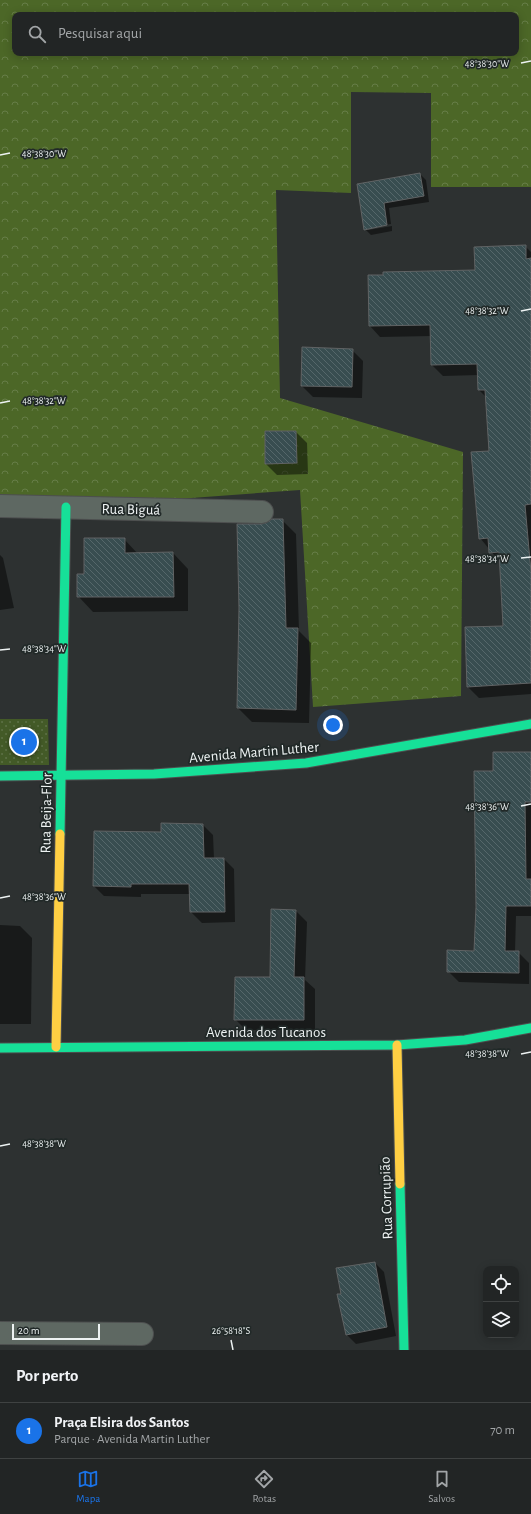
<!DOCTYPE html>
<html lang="pt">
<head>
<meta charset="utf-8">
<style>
  :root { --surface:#222525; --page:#2e3132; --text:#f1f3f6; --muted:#a2a5a7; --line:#3f4242; --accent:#1a73e8 }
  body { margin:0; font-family:"Alegreya Sans",sans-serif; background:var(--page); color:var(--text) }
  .controls { position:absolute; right:12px; bottom:12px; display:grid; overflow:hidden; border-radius:8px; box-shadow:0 2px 10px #0003 }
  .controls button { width:36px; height:36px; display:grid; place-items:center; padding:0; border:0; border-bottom:1px solid var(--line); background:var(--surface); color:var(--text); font:20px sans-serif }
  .scale { position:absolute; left:12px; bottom:10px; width:88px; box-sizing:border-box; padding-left:4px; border:2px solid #edf2f2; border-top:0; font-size:11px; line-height:14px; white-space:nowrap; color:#edf2f2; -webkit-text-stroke:3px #212928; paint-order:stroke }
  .you { position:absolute; left:333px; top:725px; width:14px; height:14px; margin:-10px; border:3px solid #fff; border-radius:50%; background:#1a73e8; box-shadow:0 0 0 6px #1a73e833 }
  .badge { display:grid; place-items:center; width:26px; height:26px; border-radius:50%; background:var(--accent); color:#fff; font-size:13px; font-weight:700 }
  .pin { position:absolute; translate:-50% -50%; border:2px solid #fff; box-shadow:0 1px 4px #0006 }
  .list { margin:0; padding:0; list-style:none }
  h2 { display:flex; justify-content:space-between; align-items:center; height:52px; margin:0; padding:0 16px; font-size:17px }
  h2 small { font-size:13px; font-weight:400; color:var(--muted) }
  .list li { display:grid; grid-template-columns:26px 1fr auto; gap:12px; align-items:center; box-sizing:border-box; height:56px; padding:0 16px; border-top:1px solid var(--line) }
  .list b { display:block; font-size:15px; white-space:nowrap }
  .list p { margin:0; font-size:13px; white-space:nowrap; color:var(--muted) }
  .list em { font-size:13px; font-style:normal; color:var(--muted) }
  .icon { flex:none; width:22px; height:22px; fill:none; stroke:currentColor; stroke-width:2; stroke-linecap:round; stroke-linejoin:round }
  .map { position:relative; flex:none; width:531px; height:1350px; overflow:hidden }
  .search { position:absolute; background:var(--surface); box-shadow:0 2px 10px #0003; left:12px; right:12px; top:12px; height:44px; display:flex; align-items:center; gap:10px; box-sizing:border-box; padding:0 14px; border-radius:8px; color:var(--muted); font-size:15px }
  .sheet { height:108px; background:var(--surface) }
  nav { display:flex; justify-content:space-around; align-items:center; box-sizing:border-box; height:56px; border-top:1px solid var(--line); background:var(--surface); font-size:11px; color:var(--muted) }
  nav a { display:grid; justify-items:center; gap:2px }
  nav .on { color:var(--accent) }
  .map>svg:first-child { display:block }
</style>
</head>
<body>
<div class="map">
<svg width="531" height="1350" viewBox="0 0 531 1350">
  <defs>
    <pattern id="forest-crowns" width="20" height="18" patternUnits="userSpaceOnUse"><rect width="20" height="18" fill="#4c6727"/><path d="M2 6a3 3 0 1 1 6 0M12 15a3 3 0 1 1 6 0" fill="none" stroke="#667d47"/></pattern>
    <pattern id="park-dots" width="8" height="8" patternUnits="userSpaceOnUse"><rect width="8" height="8" fill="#435a27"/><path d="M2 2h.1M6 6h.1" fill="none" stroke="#5e7247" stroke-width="1.8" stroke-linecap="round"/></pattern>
    <pattern id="building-back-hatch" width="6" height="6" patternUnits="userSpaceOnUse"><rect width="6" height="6" fill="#384d50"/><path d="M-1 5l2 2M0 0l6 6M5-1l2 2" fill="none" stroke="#55676a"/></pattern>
  </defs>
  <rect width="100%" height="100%" fill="#2d3131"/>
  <!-- forest -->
  <path fill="url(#forest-crowns)" fill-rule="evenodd" d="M0 0H531V187H431V93L351 92V193L276 190 280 398 463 452 461 696 313 707 300 490 0 512ZM15 15H516V53H15Z"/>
  <!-- park -->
  <path fill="url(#park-dots)" d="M0 719H48L49 765H0Z"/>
  <!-- shadow -->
  <g fill="#0007">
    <path d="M420 174 426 180 429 202 389 208 391 224 368 228V230L392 226V231L371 235 365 229 358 185Z"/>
    <path d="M525 246 531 252V694L479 698 468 687 466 628 504 627 500 562 480 538 491 452 486 397 479 390V375L443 376 432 365V336L380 337 370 326Z"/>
    <path d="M352 350 363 361 362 398 313 397 302 386Z"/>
    <path d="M296 432 307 443 308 474 277 475 266 464Z"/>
    <path d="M282 520 296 534 299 631 311 643 309 723 252 722 238 708 262 526Z"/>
    <path d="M124 539 138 554 173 553 188 569V611L93 612 78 596 85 575Z"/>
    <path d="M0 555 3 558 14 608 0 610Z"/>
    <path d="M531 753V916H516L515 952H518L529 963V984L459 982 448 971 475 952 494 772Z"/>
    <path d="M203 825 213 835 214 859H224L234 869 235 922 202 923 191 912V894H141V897L104 896 94 886 162 833Z"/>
    <path d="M296 911 307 922 305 980 315 989V1030H246L235 1019 271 978Z"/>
    <path d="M0 925 20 926 32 938 31 1024H0Z"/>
    <path d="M375 1263 384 1272 396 1336 356 1344 347 1335 342 1294Z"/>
  </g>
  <!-- building -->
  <g fill="url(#building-back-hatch)" stroke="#606364">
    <path d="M420 173 424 196 384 203 387 225 364 230 357 184Z"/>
    <path d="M526 245V259L531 258V504L525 505 531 572V683L467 687 465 627 503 626 499 552 489 553 488 538 479 539 471 452 489 451 485 390H478L477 364 431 365 430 325 369 326 368 275H383V272L475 270 474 247Z"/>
    <path d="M302 347 353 349 352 387 301 386Z"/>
    <path d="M265 431H296L297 463 265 464Z"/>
    <path d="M272 519H283L286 628H298L296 710 237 708 239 608 237 524H262Z"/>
    <path d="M84 538H125V553L173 552 174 597H77V574H84Z"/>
    <path d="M493 752H531V802H525L526 879H531V906H506L505 951H519V973L447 972V950L474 951 476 907 474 771H493Z"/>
    <path d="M161 823 203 824 204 858H224L225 912H190L189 884H131V887L93 886 94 831 161 832Z"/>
    <path d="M271 909 296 910 294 977H304V1020H234L235 977H270Z"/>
    <path d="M375 1262 387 1327 346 1335 337 1294H341L336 1268Z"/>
  </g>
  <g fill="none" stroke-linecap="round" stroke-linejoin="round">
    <!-- street casing -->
    <g stroke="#4d4f4f" stroke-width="24">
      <g id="street">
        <path d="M0 506 262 512"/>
        <path d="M0 1333 142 1334"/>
      </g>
    </g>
    <!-- fast casing -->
    <g stroke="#4d4f4f" stroke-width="11">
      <g id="fast">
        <path d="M0 776 154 774 306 763 531 724"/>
        <path d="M60 834 66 507"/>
        <path d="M0 1048 397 1045 465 1040 531 1028"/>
        <path d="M400 1184 404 1350"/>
      </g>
    </g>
    <!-- slow casing -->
    <g stroke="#4d4f4f" stroke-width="11">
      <g id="slow">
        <path d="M397 1045 400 1184"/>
        <path d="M56 1047 60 834"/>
      </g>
    </g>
    <!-- street -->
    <use href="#street" stroke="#5e6862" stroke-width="22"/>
    <!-- fast -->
    <use href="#fast" stroke="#16e098" stroke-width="9"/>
    <!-- slow -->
    <use href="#slow" stroke="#ffcf43" stroke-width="9"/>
  </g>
  <!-- ticks -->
  <path fill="none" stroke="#edf2f2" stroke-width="1.5" d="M521 63 531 61M0 155 10 153M521 311 531 309M0 403 10 401M521 558 531 557M0 650 10 649M521 806 531 804M0 898 10 896M521 1054 531 1052M0 1146 10 1144M231 1340 233 1350"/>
  <g text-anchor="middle" stroke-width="3.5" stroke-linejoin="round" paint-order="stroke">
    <!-- street labels -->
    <g font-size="15" fill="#edf2f2" stroke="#212928">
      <text transform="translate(131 509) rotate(1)" y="5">Rua Biguá</text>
      <text transform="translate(254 752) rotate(-5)" y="5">Avenida Martin Luther</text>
      <text transform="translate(46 813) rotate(-89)" y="5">Rua Beija-Flor</text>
      <text x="266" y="1037">Avenida dos Tucanos</text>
      <text transform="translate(386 1198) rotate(-92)" y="5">Rua Corrupião</text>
    </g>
  </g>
  <g font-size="10" text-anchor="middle" fill="#edf2f2" stroke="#212928" stroke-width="3.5" stroke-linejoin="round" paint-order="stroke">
    <text x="487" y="67">48°38'30"W</text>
    <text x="44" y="157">48°38'30"W</text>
    <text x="487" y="314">48°38'32"W</text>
    <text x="44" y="404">48°38'32"W</text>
    <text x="487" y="562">48°38'34"W</text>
    <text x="44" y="652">48°38'34"W</text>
    <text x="487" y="810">48°38'36"W</text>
    <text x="44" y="900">48°38'36"W</text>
    <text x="487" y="1057">48°38'38"W</text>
    <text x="44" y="1147">48°38'38"W</text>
    <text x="231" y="1334">26°58'18"S</text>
  </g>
</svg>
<div class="controls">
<button><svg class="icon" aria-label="locate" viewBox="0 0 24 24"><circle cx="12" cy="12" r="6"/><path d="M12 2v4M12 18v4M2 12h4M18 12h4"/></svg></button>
<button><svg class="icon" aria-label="layers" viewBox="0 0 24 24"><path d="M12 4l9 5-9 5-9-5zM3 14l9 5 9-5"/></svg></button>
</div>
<div class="scale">20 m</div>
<div class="you"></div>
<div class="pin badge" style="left:24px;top:742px">1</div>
<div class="search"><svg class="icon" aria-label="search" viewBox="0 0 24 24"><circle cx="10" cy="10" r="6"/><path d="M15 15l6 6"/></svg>Pesquisar aqui</div>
</div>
<section class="sheet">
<h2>Por perto<small></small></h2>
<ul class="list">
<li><span class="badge">1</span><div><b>Praça Elsira dos Santos</b><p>Parque · Avenida Martin Luther</p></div><em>70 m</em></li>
</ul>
</section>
<nav>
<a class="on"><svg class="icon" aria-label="map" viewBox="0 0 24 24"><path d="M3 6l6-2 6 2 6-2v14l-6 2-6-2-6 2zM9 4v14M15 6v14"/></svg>Mapa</a>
<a><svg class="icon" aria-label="directions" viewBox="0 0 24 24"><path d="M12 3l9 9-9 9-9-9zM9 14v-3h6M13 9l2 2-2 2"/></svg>Rotas</a>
<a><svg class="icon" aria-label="saved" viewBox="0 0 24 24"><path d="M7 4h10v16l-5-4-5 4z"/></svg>Salvos</a>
</nav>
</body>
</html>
